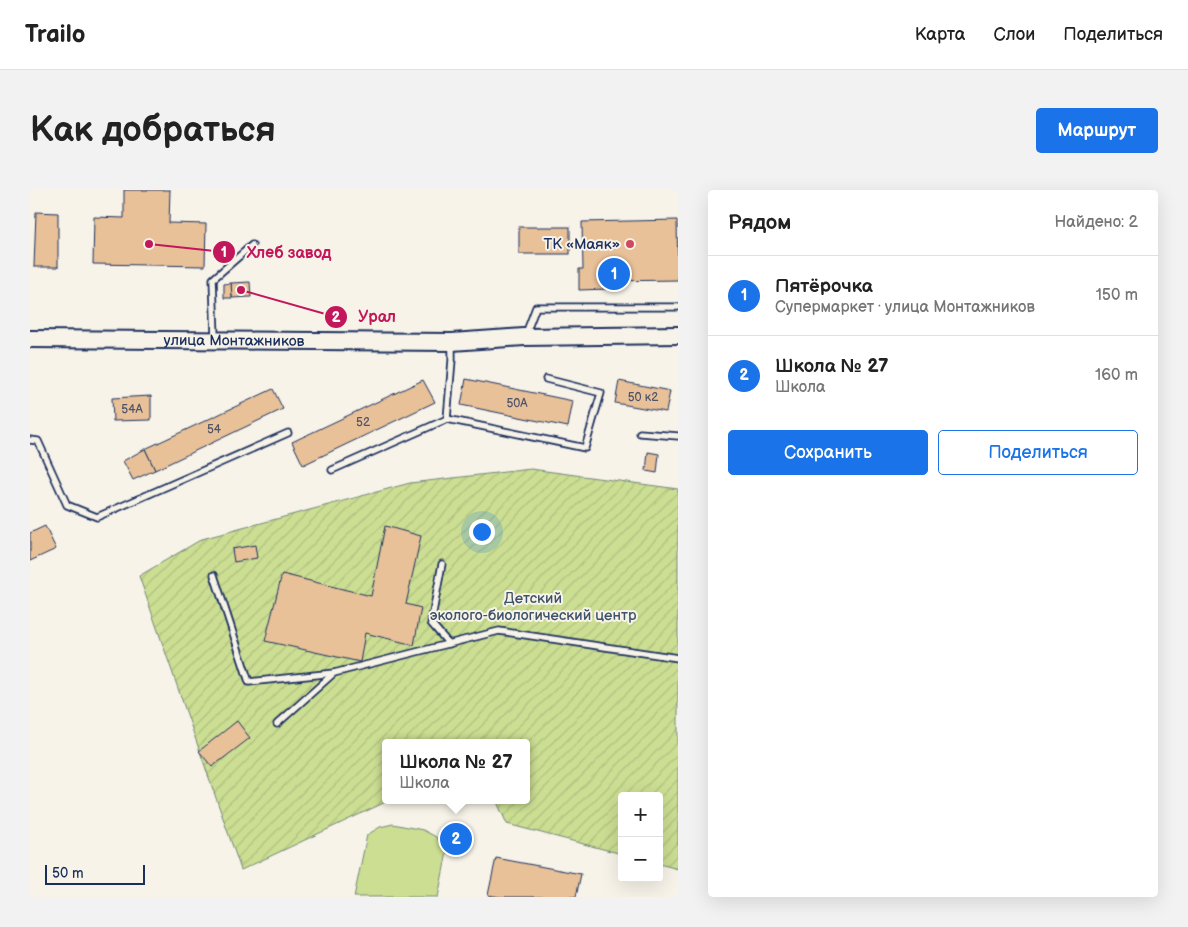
<!DOCTYPE html>
<html lang="ru">
<head>
<meta charset="utf-8">
<style>
  :root { --surface:#fff; --page:#f2f2f2; --text:#222; --muted:#767676; --line:#e0e0e0; --accent:#1a73e8 }
  body { margin:0; font-family:"Balsamiq Sans",sans-serif; background:var(--page); color:var(--text) }
  .controls { position:absolute; right:15px; bottom:15px; display:grid; overflow:hidden; border-radius:5px; box-shadow:0 5px 20px #0002 }
  .controls button { width:45px; height:45px; display:grid; place-items:center; padding:0; border:0; border-bottom:1px solid var(--line); background:var(--surface); color:var(--text); font:25px sans-serif }
  .scale { position:absolute; left:15px; bottom:12px; width:100px; box-sizing:border-box; padding-left:5px; border:2px solid #1b2f5e; border-top:0; font-size:14px; line-height:18px; white-space:nowrap; color:#1b2f5e; -webkit-text-stroke:4px #f7f3e8; paint-order:stroke }
  .you { position:absolute; left:451px; top:341px; width:18px; height:18px; margin:-12px; border:4px solid #fff; border-radius:50%; background:#1a73e8; box-shadow:0 0 0 8px #1a73e833 }
  .badge { display:grid; place-items:center; width:32px; height:32px; border-radius:50%; background:var(--accent); color:#fff; font-size:16px; font-weight:700 }
  .pin { position:absolute; translate:-50% -50%; border:2px solid #fff; box-shadow:0 1px 5px #0006 }
  .popup { position:absolute; left:352px; top:549px; width:148px; height:65px; box-sizing:border-box; display:grid; place-content:center; border-radius:5px; background:var(--surface); filter:drop-shadow(0 1px 4px #0005); font-size:16px; white-space:nowrap; color:var(--muted) }
  .popup b { font-size:19px; color:var(--text) }
  .popup::after { content:''; position:absolute; left:50%; top:100%; margin-left:-10px; border:10px solid transparent; border-top-color:var(--surface) }
  .list { margin:0; padding:0; list-style:none }
  h2 { display:flex; justify-content:space-between; align-items:center; height:65px; margin:0; padding:0 20px; font-size:21px }
  h2 small { font-size:16px; font-weight:400; color:var(--muted) }
  .list li { display:grid; grid-template-columns:32px 1fr auto; gap:15px; align-items:center; box-sizing:border-box; height:80px; padding:0 20px; border-top:1px solid var(--line) }
  .list b { display:block; font-size:19px; white-space:nowrap }
  .list p { margin:0; font-size:16px; white-space:nowrap; color:var(--muted) }
  .list em { font-size:16px; font-style:normal; color:var(--muted) }
  .actions { display:flex; gap:10px; padding:15px 20px }
  .actions a { flex:1; padding:11px 0; border:1px solid var(--accent); border-radius:5px; text-align:center; font-size:18px; color:var(--accent) }
  .actions .main { background:var(--accent); color:#fff }
  .map { position:relative; flex:none; width:648px; height:707px; overflow:hidden; border-radius:5px }
  header { display:flex; align-items:center; gap:30px; box-sizing:border-box; height:70px; padding:0 25px; background:var(--surface); border-bottom:1px solid var(--line) }
  header strong { font-size:24px }
  nav { display:flex; gap:28px; margin-inline-start:auto; font-size:18px }
  .intro { display:flex; align-items:center; justify-content:space-between; box-sizing:border-box; height:120px; padding:0 30px }
  h1 { margin:0; font-size:35px }
  .button { padding:12px 22px; border-radius:5px; background:var(--accent); color:#fff; font-size:18px; font-weight:700 }
  main { display:flex; gap:30px; padding:0 30px }
  aside { flex:1; background:var(--surface); border-radius:5px; box-shadow:0 5px 20px #0002 }
  .map>svg:first-child { display:block }
</style>
</head>
<body>
<header>
<strong>Trailo</strong>
<nav><a>Карта</a><a>Слои</a><a>Поделиться</a></nav>
</header>
<div class="intro"><h1>Как добраться</h1><a class="button">Маршрут</a></div>
<main>
<div class="map">
<svg width="648" height="707" viewBox="0 0 648 707">
  <defs>
    <pattern id="garden-furrows" width="10" height="10" patternUnits="userSpaceOnUse" patternTransform="scale(1.25)"><rect width="10" height="10" fill="#cbde92"/><path d="M-1 1l2-2M0 10L10 0M9 11l2-2" fill="none" stroke="#aebf80"/></pattern>
  </defs>
  <rect width="100%" height="100%" fill="#f7f3e8"/>
  <filter id="ink" filterUnits="userSpaceOnUse"><feTurbulence type="fractalNoise" baseFrequency=".02" numOctaves="2"/><feDisplacementMap in="SourceGraphic" scale="10" xChannelSelector="R" yChannelSelector="G"/><feConvolveMatrix kernelMatrix="1 2 1 2 8 2 1 2 1" color-interpolation-filters="sRGB"/></filter>
  <g filter="url(#ink)">
    <!-- garden -->
    <path fill="url(#garden-furrows)" stroke="#738678" d="M501 279 648 299V679L629 674V606H592V664L477 634 466 610H496V553H356V610H360L211 680 109 386 172 349 380 293Z"/>
    <!-- pitch -->
    <path fill="#cbde92" stroke="#738678" d="M363 634 393 640 406 647 417 662 408 707H324L337 645 350 637Z"/>
    <!-- building -->
    <g fill="#e8c198" stroke="#1b2f5e">
      <path d="M94 0H140L139 33 176 34 175 76 63 74 64 27 94 28Z"/>
      <path d="M6 22 28 23V77H4Z"/>
      <path d="M647 30 648 90 578 91V99L549 100V79H553L552 32Z"/>
      <rect x="489" y="37" width="51" height="27"/>
      <path d="M220 92 221 107 202 108 201 93Z"/>
      <path d="M201 93 202 108H194V94Z"/>
      <path d="M436 189 543 211 538 237 431 215Z"/>
      <path d="M393 190 405 212 273 275 262 252Z"/>
      <path d="M589 191 640 201 636 222 585 213Z"/>
      <path d="M243 199 253 219 125 280 115 259Z"/>
      <path d="M121 206V230L83 231 82 208Z"/>
      <path d="M115 259 125 280 103 290 93 271Z"/>
      <path d="M618 262 629 264 627 283 616 281Z"/>
      <path d="M15 336 26 359 0 371V343Z"/>
      <path d="M355 336 391 346 376 414 391 418 384 455 335 443 330 472 235 451 252 384 341 406Z"/>
      <path d="M225 355 227 368 204 372 202 359Z"/>
      <path d="M207 531 220 548 182 577 169 561Z"/>
      <path d="M466 668 551 684 546 707H470L458 705Z"/>
    </g>
    <g fill="none" stroke-linecap="round" stroke-linejoin="round">
      <!-- lane casing -->
      <g stroke="#1b2f5e" stroke-width="9">
        <g id="lane">
          <path d="M495 146 506 117H648"/>
          <path d="M185 148 183 89 222 55"/>
          <path d="M417 229 422 170V154"/>
          <path d="M610 243 648 246"/>
          <path d="M0 250 8 251 37 315 67 327 258 243"/>
          <path d="M302 280 417 229 555 258 571 203 516 189"/>
          <path d="M412 374 401 433 419 454"/>
          <path d="M184 385 219 492 304 483"/>
          <path d="M247 534 304 483 469 441 648 468"/>
        </g>
      </g>
      <!-- secondary casing -->
      <g stroke="#1b2f5e" stroke-width="20">
        <g id="secondary">
          <path id="s1" d="M0 149 422 152 494 147 648 145"/>
        </g>
      </g>
      <!-- lane -->
      <use href="#lane" stroke="#f7f3e8" stroke-width="5.5"/>
      <!-- secondary -->
      <use href="#secondary" stroke="#f7f3e8" stroke-width="16"/>
    </g>
  </g>
  <!-- markers -->
  <circle fill="#d1495b" stroke="#f7f3e8" stroke-width="2" cx="600" cy="54" r="5"/>
  <g text-anchor="middle" stroke-width="4" stroke-linejoin="round" paint-order="stroke">
    <!-- number labels -->
    <g font-size="12" fill="#4e546c">
      <text x="613" y="211">50 к2</text>
      <text x="487" y="217">50А</text>
      <text x="102" y="223">54А</text>
      <text x="333" y="236">52</text>
      <text x="184" y="243">54</text>
    </g>
    <!-- poi labels -->
    <g font-size="15" fill="#1b2f5e" stroke="#f7f3e8" text-anchor="end">
      <text x="590" y="59">ТК «Маяк»</text>
    </g>
    <!-- street labels -->
    <g font-size="15" fill="#1b2f5e" stroke="#f7f3e8">
      <text dy="5" stroke="none"><textPath href="#s1" startOffset="204">улица Монтажников</textPath></text>
    </g>
    <!-- park labels -->
    <g font-size="15" fill="#3e5268" stroke="#f7f3e8">
      <text x="503" y="413">Детский<tspan x="503" dy="17">эколого-биологический центр</tspan></text>
    </g>
  </g>
  <!-- callouts -->
  <path fill="none" stroke="#c2185b" stroke-width="2" d="M119 54L194 62M211 100L306 127"/>
  <g fill="#c2185b" stroke="#f7f3e8" stroke-width="2">
    <circle cx="119" cy="54" r="5"/>
    <circle cx="211" cy="100" r="5"/>
    <circle cx="194" cy="62" r="12"/>
    <circle cx="306" cy="127" r="12"/>
  </g>
  <g font-size="15" text-anchor="middle" font-weight="bold" fill="#fff">
    <text x="194" y="67">1</text>
    <text x="306" y="132">2</text>
  </g>
  <g font-size="16" text-anchor="middle" font-weight="bold" fill="#c2185b" stroke="#f7f3e8" stroke-width="4" stroke-linejoin="round" paint-order="stroke">
    <text x="259" y="68">Хлеб завод</text>
    <text x="347" y="132">Урал</text>
  </g>
</svg>
<div class="controls">
<button>+</button>
<button>−</button>
</div>
<div class="scale">50 m</div>
<div class="you"></div>
<div class="pin badge" style="left:584px;top:84px">1</div>
<div class="pin badge" style="left:426px;top:649px">2</div>
<div class="popup"><b>Школа № 27</b>Школа</div>
</div>
<aside>
<h2>Рядом<small>Найдено: 2</small></h2>
<ul class="list">
<li><span class="badge">1</span><div><b>Пятёрочка</b><p>Супермаркет · улица Монтажников</p></div><em>150 m</em></li>
<li><span class="badge">2</span><div><b>Школа № 27</b><p>Школа</p></div><em>160 m</em></li>
</ul>
<div class="actions"><a class="main">Сохранить</a><a>Поделиться</a></div>
</aside>
</main>
</body>
</html>
